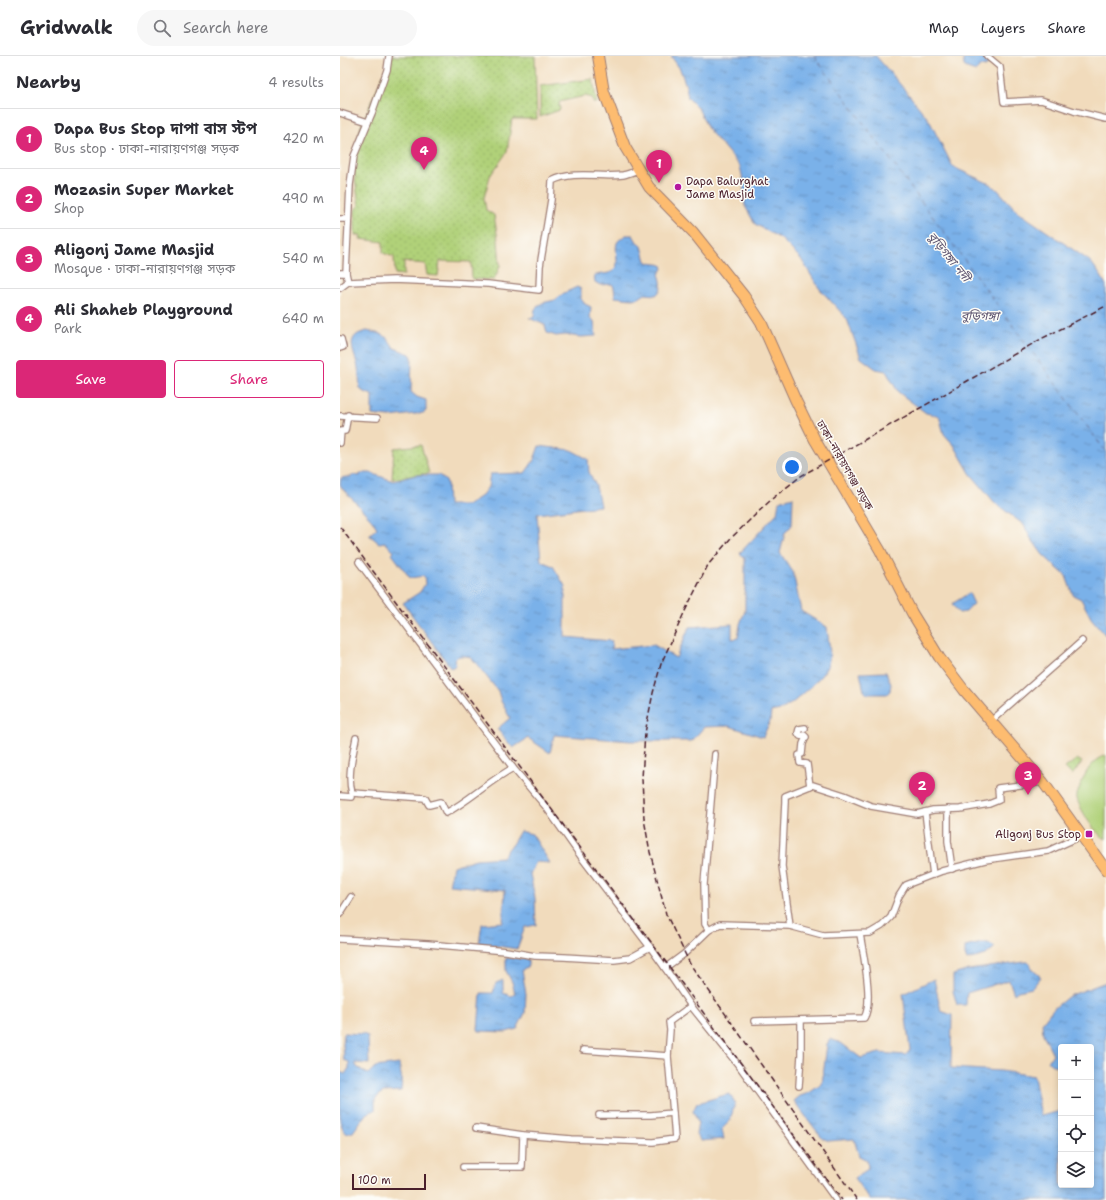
<!DOCTYPE html>
<html lang="en">
<head>
<meta charset="utf-8">
<style>
  :root { --surface:#fff; --page:#f7f7f7; --text:#2b2b33; --muted:#7c7c81; --line:#e1e1e2; --accent:#db2777 }
  body { margin:0; font-family:"Shantell Sans","Noto Sans Bengali",sans-serif; background:var(--page); color:var(--text) }
  .controls { position:absolute; right:12px; bottom:12px; display:grid; overflow:hidden; border-radius:4px; box-shadow:0 2px 6px #0003 }
  .controls button { width:36px; height:36px; display:grid; place-items:center; padding:0; border:0; border-bottom:1px solid var(--line); background:var(--surface); color:var(--text); font:20px sans-serif }
  .scale { position:absolute; left:12px; bottom:10px; width:74px; box-sizing:border-box; padding-left:4px; border:2px solid #4a1f2b; border-top:0; font-size:11px; line-height:14px; white-space:nowrap; color:#4a1f2b; -webkit-text-stroke:3px #fdfcf7; paint-order:stroke }
  .you { position:absolute; left:452px; top:411px; width:14px; height:14px; margin:-10px; border:3px solid #fff; border-radius:50%; background:#1a73e8; box-shadow:0 0 0 6px #1a73e833 }
  .badge { display:grid; place-items:center; width:26px; height:26px; border-radius:50%; background:var(--accent); color:#fff; font-size:13px; font-weight:700 }
  .pin { position:absolute; translate:-50% -33px; filter:drop-shadow(0 1px 2px #0008) }
  .pin::after { content:''; position:absolute; top:21px; width:14px; height:12px; background:inherit; clip-path:polygon(0 0,100% 0,50% 100%) }
  .list { margin:0; padding:0; list-style:none }
  h2 { display:flex; justify-content:space-between; align-items:center; height:52px; margin:0; padding:0 16px; font-size:17px }
  h2 small { font-size:13px; font-weight:400; color:var(--muted) }
  .list li { display:grid; grid-template-columns:26px 1fr auto; gap:12px; align-items:center; box-sizing:border-box; height:60px; padding:0 16px; border-top:1px solid var(--line) }
  .list b { display:block; font-size:15px; white-space:nowrap }
  .list p { margin:0; font-size:13px; white-space:nowrap; color:var(--muted) }
  .list em { font-size:13px; font-style:normal; color:var(--muted) }
  .actions { display:flex; gap:8px; padding:12px 16px }
  .actions a { flex:1; padding:9px 0; border:1px solid var(--accent); border-radius:4px; text-align:center; font-size:14px; color:var(--accent) }
  .actions .main { background:var(--accent); color:#fff }
  .icon { flex:none; width:22px; height:22px; fill:none; stroke:currentColor; stroke-width:2; stroke-linecap:round; stroke-linejoin:round }
  .map { position:relative; flex:none; width:766px; height:1144px; overflow:hidden }
  header { display:flex; align-items:center; gap:24px; box-sizing:border-box; height:56px; padding:0 20px; background:var(--surface); border-bottom:1px solid var(--line) }
  header strong { font-size:19px }
  nav { display:flex; gap:22px; margin-inline-start:auto; font-size:14px }
  .search { width:280px; height:36px; background:var(--page); display:flex; align-items:center; gap:10px; box-sizing:border-box; padding:0 14px; border-radius:22px; color:var(--muted); font-size:15px }
  main { display:flex }
  aside { flex:1; background:var(--surface) }
  .map>svg:first-child { display:block }
</style>
</head>
<body>
<header>
<strong>Gridwalk</strong>
<div class="search"><svg class="icon" aria-label="search" viewBox="0 0 24 24"><circle cx="10" cy="10" r="6"/><path d="M15 15l6 6"/></svg>Search here</div>
<nav><a>Map</a><a>Layers</a><a>Share</a></nav>
</header>
<main>
<aside>
<h2>Nearby<small>4 results</small></h2>
<ul class="list">
<li><span class="badge">1</span><div><b>Dapa Bus Stop দাপা বাস স্টপ</b><p>Bus stop · ঢাকা-নারায়ণগঞ্জ সড়ক</p></div><em>420 m</em></li>
<li><span class="badge">2</span><div><b>Mozasin Super Market</b><p>Shop</p></div><em>490 m</em></li>
<li><span class="badge">3</span><div><b>Aligonj Jame Masjid</b><p>Mosque · ঢাকা-নারায়ণগঞ্জ সড়ক</p></div><em>540 m</em></li>
<li><span class="badge">4</span><div><b>Ali Shaheb Playground</b><p>Park</p></div><em>640 m</em></li>
</ul>
<div class="actions"><a class="main">Save</a><a>Share</a></div>
</aside>
<div class="map">
<svg width="766" height="1144" viewBox="0 0 766 1144">
  <defs>
    <pattern id="park-dots" width="8" height="8" patternUnits="userSpaceOnUse"><rect width="8" height="8" fill="#b0d179"/><path d="M2 2h.1M6 6h.1" fill="none" stroke="#99b369" stroke-width="1.8" stroke-linecap="round"/></pattern>
    <pattern id="water-ripples" width="26" height="14" patternUnits="userSpaceOnUse"><rect width="26" height="14" fill="#7ab1e9"/><path d="M2 4q2-2 4 0t4 0M15 11q2-2 4 0t4 0" fill="none" stroke="#668fbd"/></pattern>
  </defs>
  <rect width="100%" height="100%" fill="#fdfcf7"/>
  <filter id="ink" filterUnits="userSpaceOnUse"><feTurbulence type="fractalNoise" baseFrequency=".025" numOctaves="2"/><feDisplacementMap in="SourceGraphic" scale="8" xChannelSelector="R" yChannelSelector="G"/><feConvolveMatrix kernelMatrix="1 2 1 2 8 2 1 2 1" color-interpolation-filters="sRGB"/></filter>
  <filter id="wash" filterUnits="userSpaceOnUse"><feTurbulence type="fractalNoise" baseFrequency=".012" numOctaves="4" result="noise"/><feDisplacementMap in="SourceGraphic" scale="16" xChannelSelector="R" yChannelSelector="G"/><feGaussianBlur stdDeviation="0.9" result="paint"/><feColorMatrix in="noise" values="0 0 0 0 0 0 0 0 0 0 0 0 0 0 0 0 0 1.4 0 .05"/><feComposite in="paint" operator="in"/></filter>
  <g filter="url(#wash)">
    <rect width="100%" height="100%" fill="#f1dbbc"/>
    <!-- park -->
    <g fill="url(#park-dots)" stroke="#7d7852">
      <path d="M51 0H195L197 63H172L167 96 150 120 144 142 146 154 154 159 158 184 160 210 154 224 132 223 131 206 100 205 98 220 87 219 85 208 64 206V219L55 218 54 201 43 197V186L20 183 21 179H15V153L19 150 13 108 21 70Z"/>
      <path d="M253 23 257 47H253V42L245 40 219 46 220 54 200 61V30Z"/>
      <path d="M81 389 89 417 52 423 54 392Z"/>
      <path d="M737 703 742 706 732 719 725 712Z"/>
    </g>
    <!-- pitch -->
    <path fill="#b0d179" stroke="#7d7852" d="M766 699V783C758 779 752 770 747 763 744 757 739 750 737 743 736 738 739 733 741 728 746 715 752 705 766 699Z"/>
    <!-- water -->
    <g fill="url(#water-ripples)" stroke="#62688a">
      <path d="M331 0H536L570 40 589 64 613 111 650 128 658 134 677 155 751 206 761 220 766 229V580L751 562 741 543 733 539 726 520 703 499 690 481 684 469 655 447 630 417 614 389 604 378 599 360 586 357 558 336 546 315 536 313 521 302 507 263 479 232 461 203 441 183 415 168 405 150 403 124 400 110 368 73 358 52 348 42 346 30 340 13Z"/>
      <path d="M623 0H642L651 8H646V11L640 10 636 15 627 12 624 10Z"/>
      <path d="M286 179H293L297 186 302 190 306 205C312 209 317 207 322 209L323 213 319 218C322 226 323 234 316 239L305 238 299 242 292 243 275 241 274 231 272 228 260 229 255 226 254 220C260 217 267 219 273 215 281 210 274 195 277 187 278 184 283 181 286 179Z"/>
      <path d="M237 231 241 233V243L245 248 251 251 250 262 254 265 256 280 241 281 225 279 216 280 207 277 205 269 189 262 194 261 195 253 202 247 215 244 224 237Z"/>
      <path d="M27 275C42 278 46 278 54 292L70 298 72 301 71 336 77 341 86 344V355L83 357 50 361 32 359V339L22 335 20 332C19 324 19 315 17 307 12 292 6 279 27 275Z"/>
      <path d="M199 390 231 394 248 403 249 416 256 430 260 450 197 458 201 505 213 510 225 530V581L272 585 271 593 314 589 336 602 349 571 392 568V583L398 582 400 568 405 555V503L400 497 437 457 439 445 453 441 452 469 445 477 440 497 453 516 461 555 487 571C488 583 492 597 488 608 485 620 452 650 440 654 437 655 433 655 431 656L430 665 423 681 389 670 364 671 352 685H291L214 679 210 697 188 682 173 692 157 673 170 662 161 645 158 635 131 601C125 600 118 598 114 604L116 609 111 612 63 547 80 536 85 528 84 520 70 522 52 498 54 496 45 486 39 487 29 479 37 472 32 464 2 432 0 428 1 422 6 421H11L13 419 20 420V417H31L53 425 76 419H99L107 426 108 449H128L142 439 148 431 150 418 185 417 194 404Z"/>
      <path d="M629 537 634 548 626 556 619 557 612 548Z"/>
      <path d="M546 616 551 628 550 635 547 638H527L524 635 520 617Z"/>
      <path d="M180 775 192 778 210 807 196 806 190 818 195 842 196 869 185 871 177 893 139 887 142 868 163 866 165 834 109 829 113 810 136 803 162 801 171 790Z"/>
      <path d="M642 887H648L655 891 646 899 627 904 625 899V891Z"/>
      <path d="M166 902 188 903V910L182 914 186 938 185 957 177 973 166 976 139 975 138 973 141 937H153L156 927 163 924V937L171 940 175 938 172 926 166 915Z"/>
      <path d="M684 906H688L694 915 701 921 692 932 678 935 674 938 669 924 627 937 626 949H617L613 935V919L629 914Z"/>
      <path d="M594 923 601 955 612 959 611 1012 661 1015 694 1020 701 1060 721 1055V1129H751V991H721V1010C715 1009 712 1011 708 1005L713 998 703 978 702 967 712 954 729 940 766 926V1144H530L514 1122 528 1113 527 1104 519 1100 514 1083 489 1085 482 1082 454 1045 460 1040 469 1037 482 1028 487 988 490 983 501 987 521 1002 539 997 566 999 570 994 563 938Z"/>
      <path d="M4 977 24 978 28 981 29 1008 15 1007 17 1011 28 1018 35 1011 59 1008 62 1024 61 1035 43 1036 35 1043V1054L26 1058 13 1076 7 1078 3 1073 0 1065V1016L5 1018 9 1012V1006L4 1004 3 989Z"/>
      <path d="M390 1038 395 1047 390 1065 382 1073 384 1083 361 1085 356 1078 358 1067 353 1055 357 1047C368 1045 378 1040 390 1038Z"/>
    </g>
    <g fill="none" stroke-linecap="round" stroke-linejoin="round">
      <!-- ferry -->
      <path stroke="#5b526e" stroke-width="1" stroke-dasharray="5 4" stroke-linecap="butt" d="M474 0 766 396"/>
    </g>
  </g>
  <g filter="url(#ink)">
    <g fill="none" stroke-linecap="round" stroke-linejoin="round">
      <!-- street casing -->
      <g stroke="#9e7d74" stroke-width="8">
        <g id="street">
          <path d="M647 0 660 11 664 46 701 44 734 55 766 63"/>
          <path d="M0 57 28 66"/>
          <path d="M0 163H8"/>
          <path d="M0 217H6"/>
          <path d="M8 226 6 217 10 129 14 100 32 57 47 14 49 0"/>
          <path d="M0 232 8 226 54 224 148 228 199 234 200 210 211 144 212 125C234 114 260 122 283 119 288 118 293 116 298 114"/>
          <path d="M0 283H1L3 291 0 292"/>
          <path d="M0 360 37 362"/>
          <path d="M0 387 1 375H5L8 359"/>
          <path d="M19 506 173 712 206 751 242 802 310 891"/>
          <path d="M651 665 742 585"/>
          <path d="M16 682C13 699 7 720 12 737L85 742 89 749 101 746 106 757C130 744 149 725 173 712"/>
          <path d="M470 730 473 729 504 739 531 750 577 758 593 754 620 753 649 748 659 744 658 732 703 726"/>
          <path d="M0 740 11 741"/>
          <path d="M608 753V785L612 813"/>
          <path d="M585 756 593 819"/>
          <path d="M0 858 11 841"/>
          <path d="M450 870 442 810 445 746V740L470 730 467 708 460 707 459 699 462 698 463 688 466 681 464 679 460 680 458 677 459 673 465 672"/>
          <path d="M369 874 365 868 364 828 375 698"/>
          <path d="M0 883 88 888 166 895 195 900 224 901 274 904 290 902 310 891 325 912 344 898 369 874 380 868 450 870 483 879 530 877 542 870 551 861 559 840 566 829 602 815 645 804 708 795 741 780"/>
          <path d="M325 912 351 950 400 1011 496 1144"/>
          <path d="M414 965 524 962C534 947 523 897 520 878"/>
          <path d="M243 994 328 1000 330 974 329 966 351 950"/>
          <path d="M459 1030 461 999V965"/>
          <path d="M259 1059H311L333 1057 328 1000"/>
          <path d="M136 1072 183 1079 231 1083 313 1086 335 1083 333 1057"/>
          <path d="M123 1111H182L183 1079"/>
        </g>
      </g>
      <!-- highway casing -->
      <g stroke="#9e7d74" stroke-width="12">
        <path id="highway" d="M258 0 264 36 285 91 309 131 353 176 404 240 421 266 455 343 475 384 540 494 572 557 599 601 624 634 703 726 766 814"/>
      </g>
      <!-- street -->
      <use href="#street" stroke="#fff" stroke-width="5.5"/>
      <!-- highway -->
      <use href="#highway" stroke="#fdbc70" stroke-width="10"/>
      <!-- rail -->
      <g stroke="#4a1f2b" stroke-width="1.5" stroke-dasharray="6 3" stroke-linecap="butt">
        <path d="M0 471 314 890 502 1144"/>
        <path d="M517 1144 350 908 326 858 310 796 304 763 302 722 305 677 313 637 321 608 344 557 368 509 390 483 433 442 461 420 701 283 766 250"/>
      </g>
    </g>
  </g>
  <!-- markers -->
  <g fill="#b5179e" stroke="#fdfcf7" stroke-width="1.5">
    <circle cx="338" cy="131" r="4"/>
    <rect x="745" y="774" width="8" height="8" rx="2"/>
  </g>
  <g text-anchor="middle" stroke-width="3" stroke-linejoin="round" paint-order="stroke">
    <!-- poi labels -->
    <g font-size="11" fill="#4a1f2b" stroke="#fdfcf7" text-anchor="start">
      <text x="346" y="129">Dapa Balurghat<tspan x="346" dy="13">Jame Masjid</tspan></text>
      <text x="741" y="782" text-anchor="end">Aligonj Bus Stop</text>
    </g>
    <!-- street labels -->
    <g font-size="11" fill="#4a1f2b" stroke="#fdfcf7">
      <text transform="translate(505 409) rotate(60)" y="4">ঢাকা-নারায়ণগঞ্জ সড়ক</text>
    </g>
    <!-- water labels -->
    <g font-size="12" font-style="italic" fill="#5b526e" stroke="#fdfcf7">
      <text transform="translate(609 201) rotate(51)" y="4">বুড়িগঙ্গা নদী</text>
      <text x="640" y="264">বুড়িগঙ্গা</text>
    </g>
  </g>
</svg>
<div class="controls">
<button>+</button>
<button>−</button>
<button><svg class="icon" aria-label="locate" viewBox="0 0 24 24"><circle cx="12" cy="12" r="6"/><path d="M12 2v4M12 18v4M2 12h4M18 12h4"/></svg></button>
<button><svg class="icon" aria-label="layers" viewBox="0 0 24 24"><path d="M12 4l9 5-9 5-9-5zM3 14l9 5 9-5"/></svg></button>
</div>
<div class="scale">100 m</div>
<div class="you"></div>
<div class="pin badge" style="left:319px;top:127px">1</div>
<div class="pin badge" style="left:582px;top:749px">2</div>
<div class="pin badge" style="left:688px;top:739px">3</div>
<div class="pin badge" style="left:84px;top:114px">4</div>
</div>
</main>
</body>
</html>
